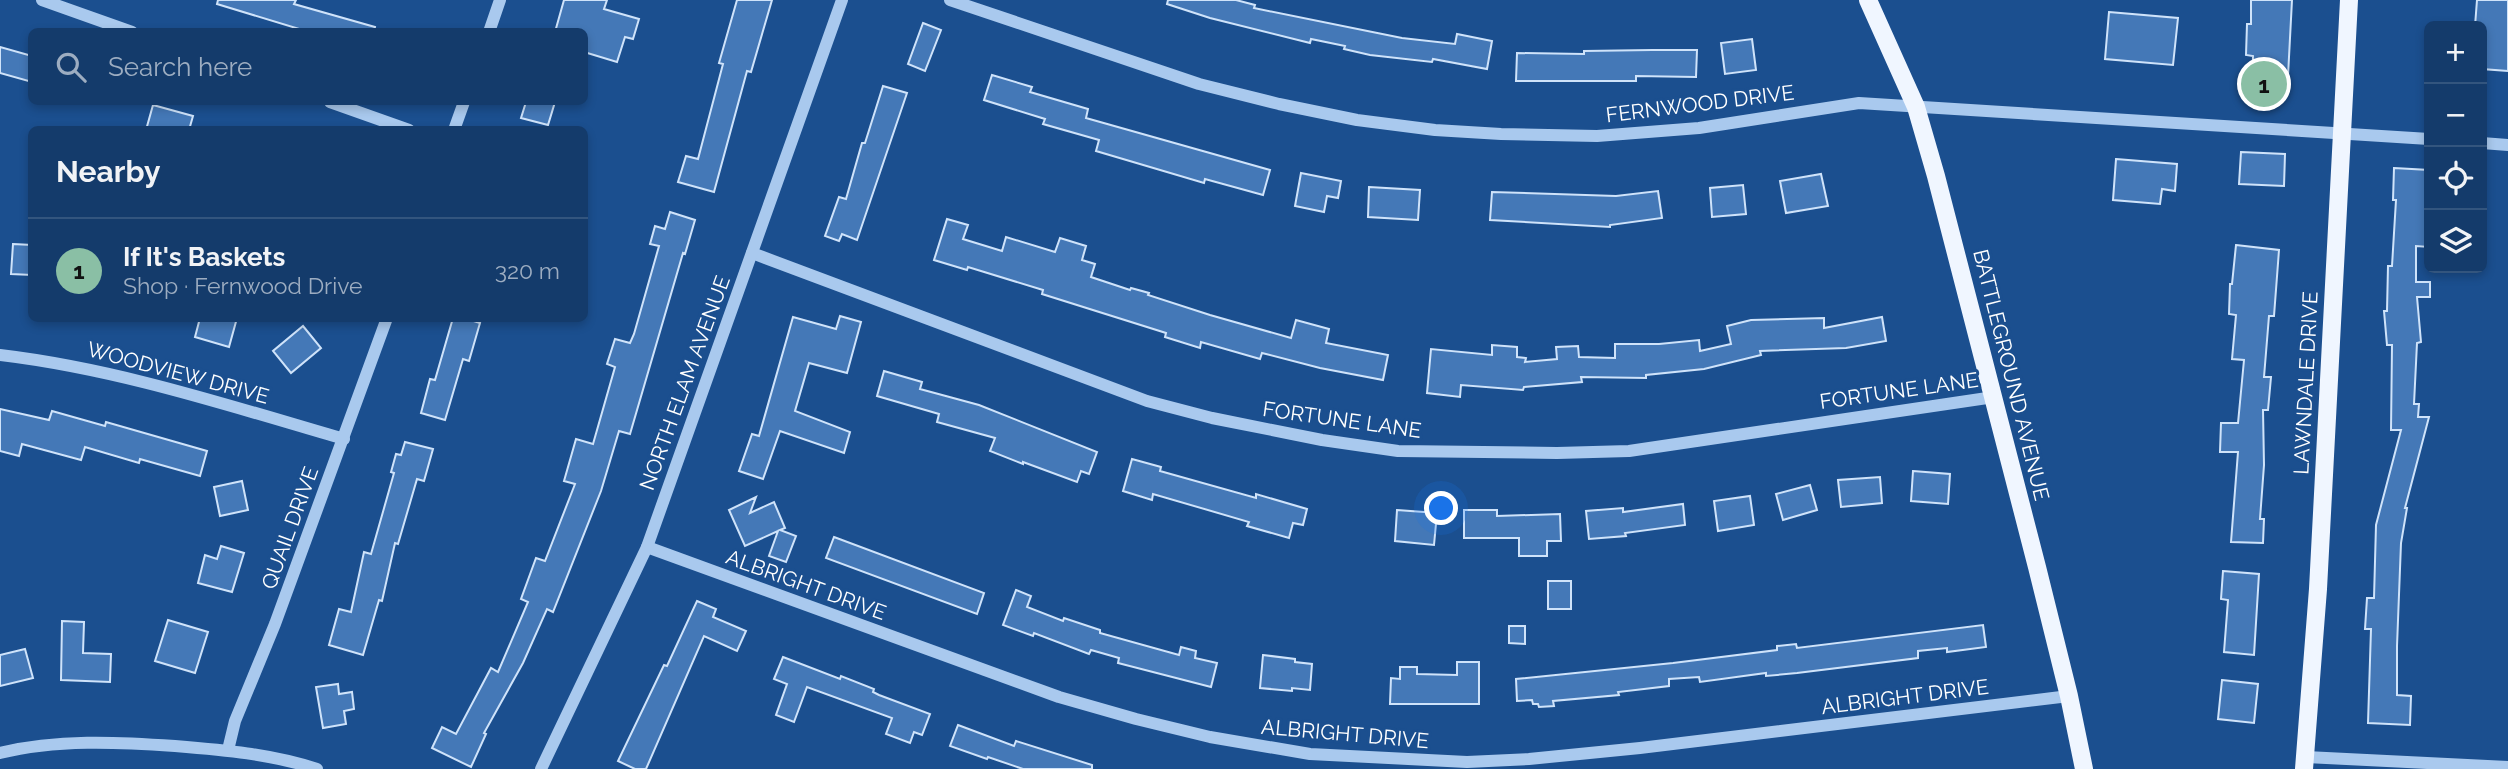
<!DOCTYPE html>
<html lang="en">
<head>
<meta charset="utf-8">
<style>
  :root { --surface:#143b6b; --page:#1d4271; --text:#f1f3f6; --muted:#9dadc1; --line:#33557e; --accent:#8abfa5 }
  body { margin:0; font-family:Raleway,sans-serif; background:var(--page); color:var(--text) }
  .controls { position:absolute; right:21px; top:21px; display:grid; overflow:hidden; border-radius:10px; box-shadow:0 4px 10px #0003 }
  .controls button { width:63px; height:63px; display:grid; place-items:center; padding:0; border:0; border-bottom:2px solid var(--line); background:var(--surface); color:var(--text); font:35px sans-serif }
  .you { position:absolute; left:1442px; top:509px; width:24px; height:24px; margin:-18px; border:5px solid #fff; border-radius:50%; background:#1a73e8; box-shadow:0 0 0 10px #1a73e833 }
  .badge { display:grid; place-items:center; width:46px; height:46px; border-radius:50%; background:var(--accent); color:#111; font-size:23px; font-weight:700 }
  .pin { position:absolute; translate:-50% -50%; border:4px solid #fff; box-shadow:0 2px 7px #0006 }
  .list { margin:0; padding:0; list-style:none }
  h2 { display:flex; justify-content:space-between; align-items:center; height:91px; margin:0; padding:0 28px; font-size:30px }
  h2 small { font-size:23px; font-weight:400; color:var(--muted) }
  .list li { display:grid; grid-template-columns:46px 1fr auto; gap:21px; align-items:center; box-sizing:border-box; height:105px; padding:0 28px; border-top:2px solid var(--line) }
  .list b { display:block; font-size:26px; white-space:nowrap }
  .list p { margin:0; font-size:23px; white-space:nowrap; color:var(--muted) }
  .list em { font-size:23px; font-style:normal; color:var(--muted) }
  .icon { flex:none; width:38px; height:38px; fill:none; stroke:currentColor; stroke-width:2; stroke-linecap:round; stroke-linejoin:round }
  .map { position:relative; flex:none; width:2508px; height:769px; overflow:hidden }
  .search { position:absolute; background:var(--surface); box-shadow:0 4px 10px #0003; left:28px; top:28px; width:560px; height:77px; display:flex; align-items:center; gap:18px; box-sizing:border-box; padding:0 24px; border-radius:10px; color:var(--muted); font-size:26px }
  .panel { position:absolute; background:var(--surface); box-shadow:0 4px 10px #0003; left:28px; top:126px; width:560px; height:196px; border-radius:10px }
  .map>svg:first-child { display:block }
</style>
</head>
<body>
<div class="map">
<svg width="2508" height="769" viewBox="0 0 2508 769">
  <rect width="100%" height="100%" fill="#1b4f8f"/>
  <!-- building -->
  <g fill="#4478b7" stroke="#cfe3fa" stroke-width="2">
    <path d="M218 0H296L294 4 375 27 374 32H309L217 4Z"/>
    <path d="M564 0H607L604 9 639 19 633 39 625 37 617 62 584 52V32H555Z"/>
    <path d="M737 0H772L751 72 747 71 714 192 678 182 686 156 698 159 723 64 719 63Z"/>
    <path d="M1168 0H1236L1255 5 1254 8 1402 38 1455 44 1457 34 1492 41 1487 69 1433 59 1432 62 1370 55 1344 49 1345 46 1311 39 1310 43 1210 18 1167 4Z"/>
    <path d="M2251 0H2292L2287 95 2252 93 2253 56 2246 55 2247 24H2251Z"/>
    <path d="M2477 0H2508V71L2482 69V26H2475Z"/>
    <path d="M2109 12 2178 18 2173 65 2105 59Z"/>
    <path d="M923 23 941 30 925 71 908 64Z"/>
    <path d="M1752 39 1756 70 1725 74 1721 43Z"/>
    <path d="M0 47 32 56V82L0 73Z"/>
    <path d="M1652 50H1697L1696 77 1636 76V81H1516L1517 53 1584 54V51Z"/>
    <path d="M992 75 1032 87 1030 92 1088 109 1086 118 1270 170 1263 195 1205 179 1204 183 1096 151 1099 140 1043 124 1045 119 984 100Z"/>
    <path d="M883 86 907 93 857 240 842 234 839 241 825 236 839 197 846 199 862 143H865Z"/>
    <path d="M526 102H555L548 125 521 118Z"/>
    <path d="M153 105 193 116 189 130H146Z"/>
    <path d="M2241 152 2285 154 2284 186 2239 184Z"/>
    <path d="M2116 159 2177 164 2175 191 2162 189 2160 204 2113 200Z"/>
    <path d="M2394 168 2429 170V247L2416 246V282H2430V297H2417L2421 342 2417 343 2414 404H2419L2418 417H2429L2405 508H2407L2401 543 2397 646V695L2411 696 2410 725 2368 723 2371 629H2365L2367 598H2374L2376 525 2401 430H2391L2392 345H2387L2384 311H2387L2388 266H2392L2396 200H2393Z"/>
    <path d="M1301 173 1341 181 1338 198 1327 196 1324 212 1295 206Z"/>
    <path d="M1821 174 1828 206 1786 213 1780 181Z"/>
    <path d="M1743 185 1746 214 1712 217 1710 188Z"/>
    <path d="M1369 187 1420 190 1418 220 1368 217Z"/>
    <path d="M1658 191 1662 218 1610 225V227L1490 220 1492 192 1616 196Z"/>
    <path d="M670 212 695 220 685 254 683 253 630 434 619 431 601 491 553 612 547 609 523 663 484 733 486 734 471 767 432 748 442 727 456 734 491 668 498 672 528 602 521 599 536 558 545 561 575 484 564 481 576 439 593 444 615 367 607 364 615 339 630 343 634 334 659 246 650 244 655 226 665 229Z"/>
    <path d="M947 219 968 225 963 239 1002 251 1006 237 1055 252 1060 238 1086 246 1082 260 1095 264 1091 277 1130 290 1131 288 1149 293 1148 295 1210 315 1291 338 1296 320 1329 329 1326 343 1388 355 1383 380 1320 368 1262 353 1260 359 1201 342 1200 348 1165 337 1166 333 1042 294 1043 290 968 267 967 270 934 260Z"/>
    <path d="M13 244 32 245V275L11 274Z"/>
    <path d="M2236 245 2279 250 2274 316H2269L2264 377H2271L2268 410H2263L2264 465 2260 519H2264L2263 543 2231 542 2238 452H2220L2221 423H2238L2244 360 2232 359 2236 315 2229 314 2230 284H2232Z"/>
    <path d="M840 316 861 322 847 373 809 363 795 411 850 432 844 453 780 431 763 479 739 471 752 434 759 436 793 317 836 329Z"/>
    <path d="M1882 317 1886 341 1846 348 1760 351 1761 355 1704 369 1646 375V378L1581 377 1582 382 1524 387 1523 390 1461 385 1460 397 1427 393 1431 349 1492 355V345L1517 347V357L1526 358 1525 362 1557 359 1556 347 1578 346 1579 357 1615 358V344H1659L1699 340 1700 351 1731 344 1727 326 1751 320 1824 318V328Z"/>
    <path d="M200 318H237L229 347 195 337Z"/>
    <path d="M453 318H464L480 323 469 361 463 359 445 420 421 413 430 379 435 380Z"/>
    <path d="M303 326 321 348 291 373 273 351Z"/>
    <path d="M884 371 922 382 920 389 979 405 1097 452 1089 474 1081 471 1077 482 1023 462V464L990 451 995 438 937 422 939 414 877 396Z"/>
    <path d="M0 409 49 420 52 411 105 426 106 422 207 451 200 476 140 459 139 463 85 447 81 460 22 444 19 456 0 451Z"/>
    <path d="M405 442 433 449 424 481 417 479 398 544 395 543 382 601 379 600 363 655 329 645 339 609 351 612 364 552 371 554 394 473 391 472 396 454 401 455Z"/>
    <path d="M1132 459 1161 467 1160 471 1256 498V494L1307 509 1303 525 1293 523 1289 538 1247 526 1249 522 1153 494 1152 500 1123 491Z"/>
    <path d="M1913 471 1950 474 1948 504 1911 501Z"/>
    <path d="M1880 477 1882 503 1841 507 1838 480Z"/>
    <path d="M242 481 248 510 220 516 214 487Z"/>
    <path d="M1810 485 1817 510 1783 520 1776 494Z"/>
    <path d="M1750 496 1754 525 1718 531 1714 501Z"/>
    <path d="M756 497 750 513 774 502 785 528 780 530 796 536 786 562 769 556 778 531 745 546 729 510Z"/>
    <path d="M1683 504 1685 525 1625 533 1626 536 1589 539 1586 511 1623 508V512Z"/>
    <path d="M1397 510 1437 513 1434 545 1395 541Z"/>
    <path d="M1464 510H1497V516L1560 514 1561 541H1547V556H1519V538H1464Z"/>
    <path d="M834 537 984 593 977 614 826 558Z"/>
    <path d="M221 546 244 553 232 592 198 583 205 555 217 559Z"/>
    <path d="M2223 571 2259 574 2254 655 2224 652 2228 600 2221 599Z"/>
    <rect x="1548" y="581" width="23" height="28"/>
    <path d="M1016 590 1031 596 1027 607 1063 621 1064 618 1100 630V633L1179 655 1181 647 1196 651 1195 658 1217 663 1211 687 1118 663 1119 658 1091 650 1089 654 1034 633 1033 636 1003 625Z"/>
    <path d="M697 601 716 609 713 617 746 631 737 651 704 636 646 769H635L618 761 664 665 667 666Z"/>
    <path d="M168 620 208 632 195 673 155 661Z"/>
    <path d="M62 621 84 622 83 653 111 654 110 682 61 680Z"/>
    <path d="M1983 625 1986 647 1947 652V648L1918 651V658L1797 673 1766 676V673L1700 682 1699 677 1669 679V686L1618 692 1619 695 1553 701 1554 706 1539 707 1538 704H1533L1532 700 1517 701 1516 679 1673 663 1777 650V646L1796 644 1797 648Z"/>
    <path d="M1509 626H1525V644L1509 643Z"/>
    <path d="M25 649 33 678 0 686V655Z"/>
    <path d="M1263 655 1295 659V662L1312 664 1310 690 1292 688V691L1260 688Z"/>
    <path d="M783 657 840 679 841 676 874 689 873 692 879 695 930 714 922 735 914 732 910 743 886 734 892 718 807 687 794 722 776 715 787 684 774 679Z"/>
    <path d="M1457 662H1479V704H1390L1391 678 1400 679V667H1417V674L1457 675Z"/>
    <path d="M2222 680 2258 684 2254 723 2218 719Z"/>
    <path d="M338 684 339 694 352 692 354 709 344 711 346 724 323 728 316 687Z"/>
    <path d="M958 725 1014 746 1016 741 1092 765V769H1023L988 757 987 759 950 746Z"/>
  </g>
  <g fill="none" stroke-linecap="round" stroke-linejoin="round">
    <!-- minor -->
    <g stroke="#a9c9ee" stroke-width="12">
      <path d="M42 0 132 32"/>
      <path d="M950 0 1199 84 1279 104 1357 120 1435 130 1501 134 1597 136 1699 128 1859 103 2429 139"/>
      <path d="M489 32 500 0"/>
      <path d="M330 102 409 130"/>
      <path d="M454 130 464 102"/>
      <path d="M2482 143 2508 145"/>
      <path d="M752 253 1147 401 1212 418 1322 440 1398 451 1557 453 1629 451 1994 397"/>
      <path d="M0 355C118 369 230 406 344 439"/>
      <path d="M647 547 1059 697 1136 719 1210 737 1310 754 1467 762 1529 759 1640 748 2069 696"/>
      <path d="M228 750 235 721 275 624 387 318"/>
      <path d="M0 753C56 739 118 742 175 746 224 750 271 754 317 769"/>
      <path d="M2306 757 2508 767"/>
      <path d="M541 769 647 547 842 0"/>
    </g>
    <!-- major -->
    <g stroke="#f0f6ff" stroke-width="18">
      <path d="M1868 0 1916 107 1936 176 2037 567 2069 696 2084 769"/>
      <path d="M2304 769 2318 589 2349 0"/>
    </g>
  </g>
  <g text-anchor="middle" stroke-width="6" stroke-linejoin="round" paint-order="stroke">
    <!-- street labels -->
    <g font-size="21" fill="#fff" stroke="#1b4f8f">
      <text transform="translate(1700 104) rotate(-7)" y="7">FERNWOOD DRIVE</text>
      <text transform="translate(178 373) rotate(15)" y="7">WOODVIEW DRIVE</text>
      <text transform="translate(2011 375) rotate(76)" y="7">BATTLEGROUND AVENUE</text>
      <text transform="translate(685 383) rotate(-70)" y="7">NORTH ELAM AVENUE</text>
      <text transform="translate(2306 383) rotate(-87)" y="7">LAWNDALE DRIVE</text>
      <text transform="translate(1899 391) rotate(-8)" y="7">FORTUNE LANE</text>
      <text transform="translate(1342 420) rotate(8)" y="7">FORTUNE LANE</text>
      <text transform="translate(290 528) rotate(-70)" y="7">QUAIL DRIVE</text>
      <text transform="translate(806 585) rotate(20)" y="7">ALBRIGHT DRIVE</text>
      <text transform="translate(1905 697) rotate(-7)" y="7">ALBRIGHT DRIVE</text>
      <text transform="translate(1345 734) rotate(5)" y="7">ALBRIGHT DRIVE</text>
    </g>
  </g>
</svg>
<div class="controls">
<button>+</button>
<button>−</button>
<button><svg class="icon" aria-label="locate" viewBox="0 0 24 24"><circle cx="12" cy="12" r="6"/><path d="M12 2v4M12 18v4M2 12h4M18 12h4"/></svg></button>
<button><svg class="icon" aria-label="layers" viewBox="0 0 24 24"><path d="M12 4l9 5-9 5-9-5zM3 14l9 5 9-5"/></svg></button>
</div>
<div class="you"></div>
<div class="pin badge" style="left:2264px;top:84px">1</div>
<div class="search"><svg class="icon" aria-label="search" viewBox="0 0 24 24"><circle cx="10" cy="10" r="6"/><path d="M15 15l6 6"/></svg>Search here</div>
<section class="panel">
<h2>Nearby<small></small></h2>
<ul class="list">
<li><span class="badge">1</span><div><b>If It's Baskets</b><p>Shop · Fernwood Drive</p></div><em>320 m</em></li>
</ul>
</section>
</div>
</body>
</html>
